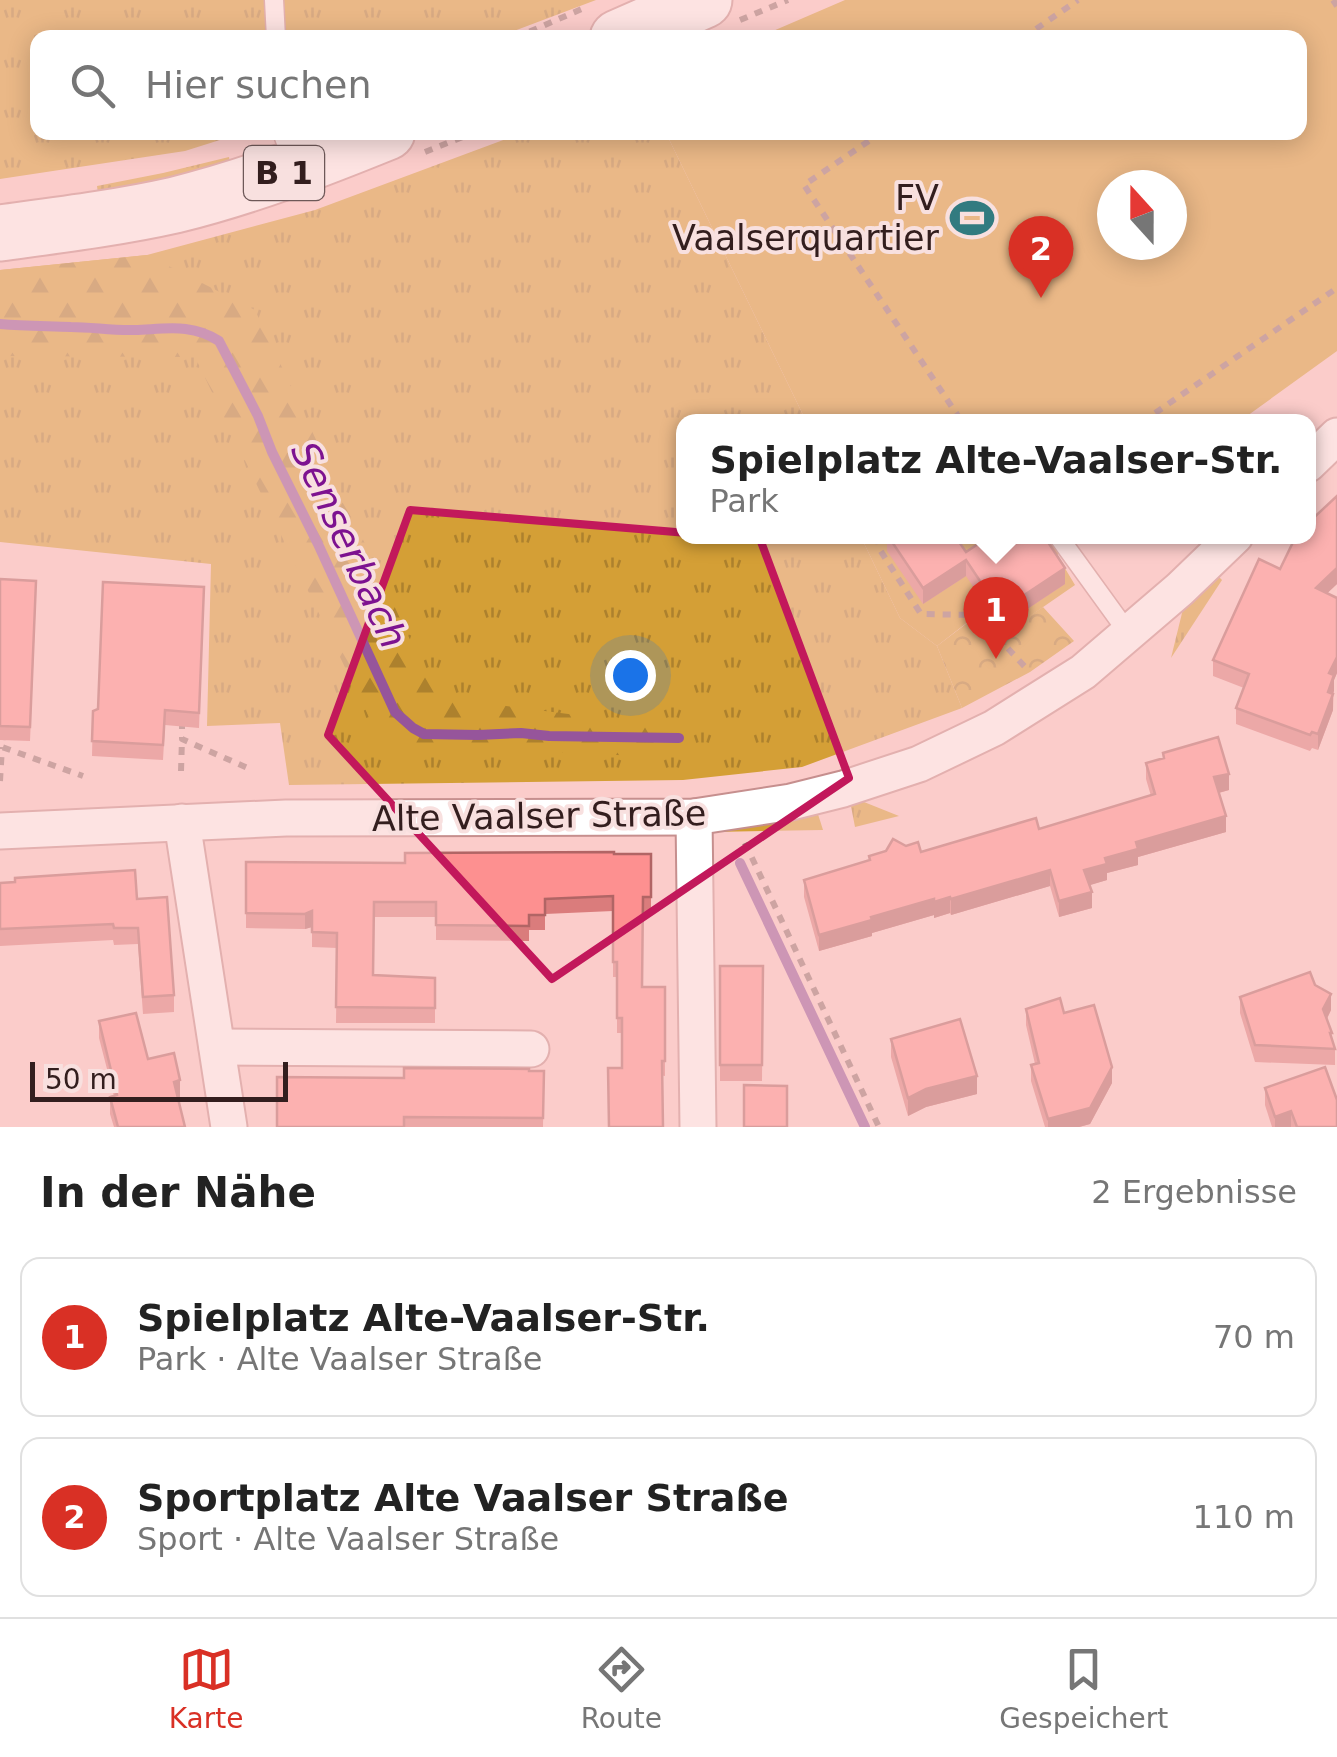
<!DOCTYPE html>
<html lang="de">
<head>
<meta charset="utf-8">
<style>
  :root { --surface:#fff; --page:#f2f2f2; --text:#222; --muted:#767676; --line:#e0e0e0; --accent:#d93025 }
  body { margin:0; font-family:"DejaVu Sans",sans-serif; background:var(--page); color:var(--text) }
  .compass { position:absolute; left:1097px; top:170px; width:90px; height:90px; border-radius:50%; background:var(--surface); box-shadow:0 5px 25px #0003; rotate:339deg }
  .scale { position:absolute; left:30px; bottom:25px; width:258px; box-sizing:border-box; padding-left:10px; border:5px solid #331e1e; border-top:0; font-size:28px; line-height:35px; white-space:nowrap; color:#331e1e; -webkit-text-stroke:8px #f8e0df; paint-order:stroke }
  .you { position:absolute; left:630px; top:675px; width:35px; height:35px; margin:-25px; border:8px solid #fff; border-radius:50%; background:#1a73e8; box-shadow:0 0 0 15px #1a73e833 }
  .badge { display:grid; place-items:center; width:65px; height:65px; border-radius:50%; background:var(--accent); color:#fff; font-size:32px; font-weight:700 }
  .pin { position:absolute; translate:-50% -82px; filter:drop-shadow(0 2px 5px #0008) }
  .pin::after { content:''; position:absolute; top:52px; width:35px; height:30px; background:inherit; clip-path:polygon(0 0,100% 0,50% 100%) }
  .popup { position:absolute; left:676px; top:414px; width:640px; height:130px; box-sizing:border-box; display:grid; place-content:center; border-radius:20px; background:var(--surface); filter:drop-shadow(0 2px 8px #0005); font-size:32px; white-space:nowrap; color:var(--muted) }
  .popup b { font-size:38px; color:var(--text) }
  .popup::after { content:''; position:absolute; left:50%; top:100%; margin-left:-20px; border:20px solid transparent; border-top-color:var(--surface) }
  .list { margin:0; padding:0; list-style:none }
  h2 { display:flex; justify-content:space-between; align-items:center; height:130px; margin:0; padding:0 40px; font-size:42px }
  h2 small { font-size:32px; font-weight:400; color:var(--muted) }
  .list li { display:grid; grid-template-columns:65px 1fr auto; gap:30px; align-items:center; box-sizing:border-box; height:160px; margin:0 20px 20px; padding:0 20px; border:2px solid var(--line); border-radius:20px }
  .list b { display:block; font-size:38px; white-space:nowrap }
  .list p { margin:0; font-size:32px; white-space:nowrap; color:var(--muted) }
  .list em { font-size:32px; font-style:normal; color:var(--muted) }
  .icon { flex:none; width:55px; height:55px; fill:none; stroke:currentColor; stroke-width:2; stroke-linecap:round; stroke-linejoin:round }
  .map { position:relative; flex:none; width:1337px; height:1127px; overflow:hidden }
  .search { position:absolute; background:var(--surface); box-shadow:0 5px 25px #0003; left:30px; right:30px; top:30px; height:110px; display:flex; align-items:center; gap:25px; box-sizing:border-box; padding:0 35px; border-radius:20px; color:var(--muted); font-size:38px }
  .sheet { height:490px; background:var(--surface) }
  nav { display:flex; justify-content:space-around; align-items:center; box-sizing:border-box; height:140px; border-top:2px solid var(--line); background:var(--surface); font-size:28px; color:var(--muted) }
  nav a { display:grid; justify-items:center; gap:5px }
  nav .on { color:var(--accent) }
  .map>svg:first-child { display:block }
</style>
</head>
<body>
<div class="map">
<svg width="1337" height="1127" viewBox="0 0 1337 1127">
  <defs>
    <pattern id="grass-tufts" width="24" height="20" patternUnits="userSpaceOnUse" patternTransform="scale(2.5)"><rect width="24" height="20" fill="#d49f36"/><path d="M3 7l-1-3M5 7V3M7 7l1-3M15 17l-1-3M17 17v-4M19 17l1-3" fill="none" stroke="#ad812d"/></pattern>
    <pattern id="forest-firs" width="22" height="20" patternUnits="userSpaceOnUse" patternTransform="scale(2.5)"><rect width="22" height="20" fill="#d49f36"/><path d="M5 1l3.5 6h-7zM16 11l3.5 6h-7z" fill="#ad812d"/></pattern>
    <pattern id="park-crowns" width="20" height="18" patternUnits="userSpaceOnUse" patternTransform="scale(2.5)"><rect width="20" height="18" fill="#d49f36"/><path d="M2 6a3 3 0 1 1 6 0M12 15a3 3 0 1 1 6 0" fill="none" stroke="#ad812d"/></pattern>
  </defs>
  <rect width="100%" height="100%" fill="#fbccca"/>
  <!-- grass -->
  <g fill="url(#grass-tufts)">
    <path d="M0 0H596L498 37 38 38V132L242 133 185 151 0 179Z"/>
    <path d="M522 133H666L806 421 684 422V536L861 537 900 618 937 646 962 708 802 767 683 780 289 785 280 723 207 726 211 564 0 542V270L147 255 315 210Z"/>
    <path d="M229 157 230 163 164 181 98 192 97 186 163 173Z"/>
    <path d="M1219 577 1222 580 1171 658 1183 609Z"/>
    <path d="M859 800 899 816 855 827 850 801Z"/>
    <path d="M817 811 823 830 711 832Z"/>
  </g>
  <!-- forest -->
  <path fill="url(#forest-firs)" d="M147 255 255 310 437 697 677 728 668 757 383 746 195 357 0 356V270Z"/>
  <!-- park -->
  <path fill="url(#park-crowns)" d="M1043 607 1074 641 1030 672 962 708 937 646 983 611 1001 635Z"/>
  <!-- pitch -->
  <g fill="#d49f36" fill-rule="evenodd">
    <path d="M845 0H1337V351L1240 421H806L666 133 1300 132V38L759 37ZM1172 185V245H1112V185Z"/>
    <path d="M861 537H1081L1057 555 1075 585 1001 636 982 611 937 646 900 618Z"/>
  </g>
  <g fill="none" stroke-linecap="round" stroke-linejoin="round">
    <!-- stream -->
    <g stroke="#96559b" stroke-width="10">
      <path d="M0 324C24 326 47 326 71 327 92 327 114 331 135 330 165 329 192 323 219 341L258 416 272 452 318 544 395 712 413 728 424 734 478 735 521 733 549 736 679 738"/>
      <path d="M740 863 865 1127"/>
    </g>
    <!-- service casing -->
    <g stroke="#c68f8e" stroke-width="21">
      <g id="service">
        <path d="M274 0 276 38"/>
        <path d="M282 132 294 164"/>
        <path d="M1058 536 1129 634"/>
      </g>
    </g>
    <!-- minor casing -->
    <g stroke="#c68f8e" stroke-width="39">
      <g id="minor">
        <path d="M1308 464 1337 436"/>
        <path d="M694 817 698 1127"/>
        <path d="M182 822 229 1127"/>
        <path d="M0 831 286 818 694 817 791 802 843 789 919 764 994 728 1083 672 1180 589 1235 536"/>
        <path d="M217 1047 531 1049"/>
      </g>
    </g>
    <!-- primary casing -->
    <g stroke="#c68f8e" stroke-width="59">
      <g id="primary">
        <path d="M618 38 704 0"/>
        <path d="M0 233C59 225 117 218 175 205 248 187 318 160 387 132"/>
      </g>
    </g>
    <!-- path -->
    <g stroke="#957372" stroke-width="6" stroke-dasharray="8 8" stroke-linecap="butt">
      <path d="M1333 0 1337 6"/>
      <path d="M740 20 788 0"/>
      <path d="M515 38 584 8"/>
      <path d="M1023 38 1078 0"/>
      <path d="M882 132 804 185 962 422"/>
      <path d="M425 152 475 132"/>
      <path d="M1142 422 1337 288"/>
      <path d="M877 536 880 550 921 614 977 615 1026 668"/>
      <path d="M182 721V739L252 770"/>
      <path d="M3 732 2 747 83 776"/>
      <path d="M181 771 182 739"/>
      <path d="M0 781 2 747"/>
      <path d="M745 843 879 1127"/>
    </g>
    <!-- service -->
    <use href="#service" stroke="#fff" stroke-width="18"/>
    <!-- minor -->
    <use href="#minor" stroke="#fff" stroke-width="35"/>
    <!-- primary -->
    <use href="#primary" stroke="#fff" stroke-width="55"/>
  </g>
  <!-- wall -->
  <g fill="#da7c7c">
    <path d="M1337 496V584L1327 593 1337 598V673L1334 680 1333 710 1318 750 1312 748 1310 751 1236 724V708L1244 688 1213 676V660L1280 569Z"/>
    <path d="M884 536H955L966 552 1065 584 1000 627 966 576 923 604 887 551V541Z"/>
    <path d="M0 579 36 596 30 741 0 740Z"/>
    <path d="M204 587 199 728 165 725 163 760 92 756 93 711 98 709Z"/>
    <path d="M1163 753 1229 790 1219 793 1226 832 1138 857V865L1107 873V880L1089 885 1092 908 1059 917 1050 886 951 915 950 913 934 918V915L872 933V936L819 951 804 897V880L869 861V856L906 846 921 852 1039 829 1151 796 1146 779V763L1163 759Z"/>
    <path d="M651 854V912H643V987H665V1076L622 1068V1033H617V977H613V911L545 914V930H529V941L436 940V917H374V975L435 978V1023H336L337 948 312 947V927L305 929 246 928V862L405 863Z"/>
    <path d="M0 883 137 899 174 995V1012L143 1014 138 944 114 945 113 940 0 946Z"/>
    <path d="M720 966H763L762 1081H720Z"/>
    <path d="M1315 985 1331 1010 1327 1019 1335 1049V1065L1255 1062 1240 1013V997Z"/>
    <path d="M1026 1009 1064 1013 1112 1083 1090 1124 1079 1127H1045L1031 1081V1065L1035 1064 1026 1025Z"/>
    <path d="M99 1021 148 1059 180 1097 178 1098 185 1127H114L110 1114V1097L114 1096 99 1038Z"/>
    <path d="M891 1039 977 1094 926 1107 908 1116 891 1057Z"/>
    <path d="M544 1071 543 1127H277L404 1078Z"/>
    <path d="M1265 1088 1337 1127H1272L1265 1105Z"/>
  </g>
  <!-- shaded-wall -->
  <g fill="#b16565">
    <path d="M966 560V576L923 604V588Z"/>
    <path d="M1065 568V584L1000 627V611Z"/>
    <path d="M1337 568V584L1316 604V588Z"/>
    <path d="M1337 657V673L1334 680V691L1330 701 1333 694V710L1318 750V734L1329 673Z"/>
    <path d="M1229 774V790L1214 794V777Z"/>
    <path d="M1226 816V832L1138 857V865L1107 873V880L1084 887V870L1136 842Z"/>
    <path d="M1050 870V886L951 915V899Z"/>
    <path d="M1092 892V908L1059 917V901Z"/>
    <path d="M950 897V913L934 918V902Z"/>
    <path d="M934 899V915L872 933V936L819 951V935L871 917Z"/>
    <path d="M312 911V927L305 929V914Z"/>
    <path d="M1331 994V1010L1323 1026V1009Z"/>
    <path d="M1112 1067V1083L1090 1124 1079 1127H1048V1119Z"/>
    <path d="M977 1076V1094L926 1107 908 1116V1098L926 1089Z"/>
    <path d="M180 1080V1097L174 1099V1082Z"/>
    <path d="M1291 1111V1127H1275V1117Z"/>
  </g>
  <!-- building -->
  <g fill="#fd9090" stroke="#b16565" stroke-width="2.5">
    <path d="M1337 496V568L1316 588 1337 598V657L1329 673 1334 675 1328 692 1333 694 1318 734 1312 732 1310 735 1236 708 1249 674 1213 660 1259 559 1280 569 1296 536H1308V523Z"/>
    <path d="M888 536H955L966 552 990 536H1044L1065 568 1000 611 966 560 923 588Z"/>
    <path d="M0 579 36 581 30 727 0 726Z"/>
    <path d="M103 582 204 587 199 713 165 710 163 745 92 741 93 711 98 709Z"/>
    <path d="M1218 737 1229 774 1214 777 1226 816 1136 842 1138 849 1105 858 1107 864 1084 870 1092 892 1059 901 1050 870 951 899 950 897 934 902V899L871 917 872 920 819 935 804 880 870 860 869 856 886 851 893 839 906 846 918 842 921 852 1036 818 1039 829 1155 794 1146 763 1164 758 1163 753Z"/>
    <path d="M614 852V854H651V897H643L642 987H665V1061H662L663 1127H609L608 1068H622V1018H617V962H613V896L545 899V915H529V926L436 925V902H374L373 975 435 978V1008L336 1007 337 933 312 932V911L305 914 246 913V862L405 863V853Z"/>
    <path d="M135 870 137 899 167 897 174 995 143 997 138 928H114L113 924 0 929V883L15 882V878Z"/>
    <path d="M720 966H763L762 1065H720Z"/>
    <path d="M1310 972 1315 985 1331 994 1323 1009 1332 1033H1330L1335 1049 1255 1045 1240 997Z"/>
    <path d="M1060 998 1064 1013 1094 1005 1112 1067 1090 1108 1048 1119 1031 1065 1039 1063 1026 1009Z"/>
    <path d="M136 1013 148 1059 174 1053 180 1080 174 1082 185 1127H118L110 1097 117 1095 99 1021Z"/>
    <path d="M960 1019 977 1076 926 1089 908 1098 891 1039Z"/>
    <path d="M1325 1067 1337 1100V1127H1297L1291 1111 1275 1117 1265 1088Z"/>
    <path d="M404 1068 529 1069V1071H544L543 1118 404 1117V1127H277V1077L404 1078Z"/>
    <path d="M744 1085 787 1086V1127H744Z"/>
  </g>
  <!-- marked area -->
  <path d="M0 0H1337V1127H0ZM410 510 760 539 849 778 552 979 328 735Z" fill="#fbccca" fill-opacity=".55" fill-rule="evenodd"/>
  <path fill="none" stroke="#c2185b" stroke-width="8" stroke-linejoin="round" d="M410 510 760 539 849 778 552 979 328 735Z"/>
  <!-- icons -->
  <defs>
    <g id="stadium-bare" transform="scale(3.45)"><path d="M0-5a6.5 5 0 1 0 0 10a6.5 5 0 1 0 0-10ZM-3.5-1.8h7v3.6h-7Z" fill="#327b80" stroke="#f8e0df" stroke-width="2.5" paint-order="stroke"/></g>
  </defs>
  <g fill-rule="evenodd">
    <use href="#stadium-bare" x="972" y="218"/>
  </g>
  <g text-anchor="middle" stroke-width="8" stroke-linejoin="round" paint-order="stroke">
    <!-- shield labels -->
    <rect fill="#f8e0df" stroke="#6e5858" stroke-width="2.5" x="244" y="146" width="80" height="54" rx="8"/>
    <g font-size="32" font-weight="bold" fill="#331e1e">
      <text x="284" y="184">B 1</text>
    </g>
    <!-- poi labels -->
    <g font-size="35" fill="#331e1e" stroke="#f8e0df" text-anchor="end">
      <text x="939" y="210">FV<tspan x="939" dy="40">Vaalserquartier</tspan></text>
    </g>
    <!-- street labels -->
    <g font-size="35" fill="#331e1e" stroke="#f8e0df">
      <text transform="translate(539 816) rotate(-1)" y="12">Alte Vaalser Straße</text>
    </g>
    <!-- water labels -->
    <g font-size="38" font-style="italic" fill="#7d1290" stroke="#f8e0df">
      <text transform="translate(349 545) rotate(65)" y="13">Senserbach</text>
    </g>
  </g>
</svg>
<svg class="compass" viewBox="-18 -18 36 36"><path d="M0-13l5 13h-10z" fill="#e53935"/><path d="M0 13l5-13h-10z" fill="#767676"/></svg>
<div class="scale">50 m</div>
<div class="you"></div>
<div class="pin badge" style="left:996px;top:659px">1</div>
<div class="popup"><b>Spielplatz Alte-Vaalser-Str.</b>Park</div>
<div class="pin badge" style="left:1041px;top:298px">2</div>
<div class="search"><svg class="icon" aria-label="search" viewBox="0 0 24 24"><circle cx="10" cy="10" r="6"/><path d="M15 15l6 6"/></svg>Hier suchen</div>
</div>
<section class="sheet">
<h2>In der Nähe<small>2 Ergebnisse</small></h2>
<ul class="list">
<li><span class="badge">1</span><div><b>Spielplatz Alte-Vaalser-Str.</b><p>Park · Alte Vaalser Straße</p></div><em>70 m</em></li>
<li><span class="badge">2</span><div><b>Sportplatz Alte Vaalser Straße</b><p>Sport · Alte Vaalser Straße</p></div><em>110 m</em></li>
</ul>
</section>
<nav>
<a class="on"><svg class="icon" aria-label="map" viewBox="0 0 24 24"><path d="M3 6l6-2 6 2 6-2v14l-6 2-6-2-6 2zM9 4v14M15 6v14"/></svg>Karte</a>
<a><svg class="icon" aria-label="directions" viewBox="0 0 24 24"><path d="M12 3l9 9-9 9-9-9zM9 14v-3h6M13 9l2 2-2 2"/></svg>Route</a>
<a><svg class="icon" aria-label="saved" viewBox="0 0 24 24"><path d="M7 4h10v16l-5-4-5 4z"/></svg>Gespeichert</a>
</nav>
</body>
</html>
